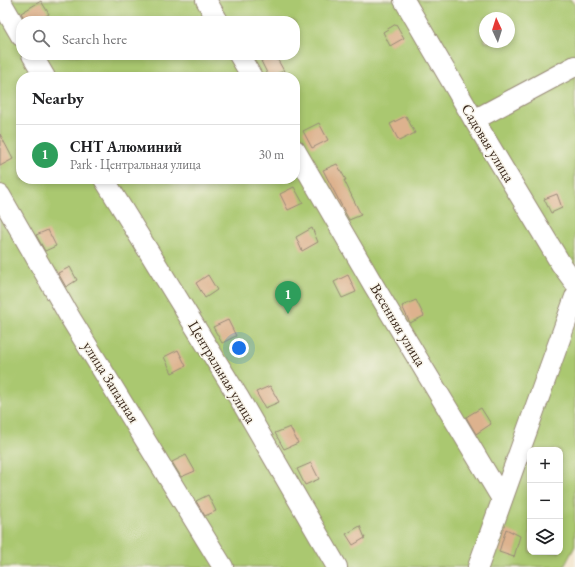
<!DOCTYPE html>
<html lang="en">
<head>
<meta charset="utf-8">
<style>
  :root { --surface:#fff; --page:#f6f6f6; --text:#202124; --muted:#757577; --line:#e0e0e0; --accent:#d1495b }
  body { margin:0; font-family:"EB Garamond",serif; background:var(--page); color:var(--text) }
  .controls { position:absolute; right:12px; bottom:12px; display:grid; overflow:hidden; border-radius:8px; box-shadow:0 2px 6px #0003 }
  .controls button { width:36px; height:36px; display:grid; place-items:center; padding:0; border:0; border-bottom:1px solid var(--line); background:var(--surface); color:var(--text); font:20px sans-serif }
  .compass { position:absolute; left:479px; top:12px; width:36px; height:36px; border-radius:50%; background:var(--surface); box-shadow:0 2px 6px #0003; rotate:356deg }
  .you { position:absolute; left:239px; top:348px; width:14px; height:14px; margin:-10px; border:3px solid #fff; border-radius:50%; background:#1a73e8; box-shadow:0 0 0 6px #1a73e833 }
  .badge { display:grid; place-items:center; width:26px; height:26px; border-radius:50%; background:var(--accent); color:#fff; font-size:13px; font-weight:700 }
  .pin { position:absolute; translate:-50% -33px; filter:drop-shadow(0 1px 2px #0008) }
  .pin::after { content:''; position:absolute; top:21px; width:14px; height:12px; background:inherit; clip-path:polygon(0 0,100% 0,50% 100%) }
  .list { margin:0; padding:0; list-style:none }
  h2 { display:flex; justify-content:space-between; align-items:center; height:52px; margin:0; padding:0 16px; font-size:17px }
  h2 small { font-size:13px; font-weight:400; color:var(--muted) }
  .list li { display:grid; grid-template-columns:26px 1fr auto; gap:12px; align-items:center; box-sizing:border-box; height:60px; padding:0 16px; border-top:1px solid var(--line) }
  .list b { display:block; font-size:15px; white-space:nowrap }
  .list p { margin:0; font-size:13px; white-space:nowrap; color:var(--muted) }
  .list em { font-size:13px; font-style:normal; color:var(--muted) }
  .icon { flex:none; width:22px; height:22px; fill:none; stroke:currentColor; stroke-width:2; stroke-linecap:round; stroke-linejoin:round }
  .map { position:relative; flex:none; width:575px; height:567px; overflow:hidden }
  .search { position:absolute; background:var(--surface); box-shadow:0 2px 6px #0003; left:16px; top:16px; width:284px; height:44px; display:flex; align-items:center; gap:10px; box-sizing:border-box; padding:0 14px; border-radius:16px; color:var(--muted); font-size:15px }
  .panel { position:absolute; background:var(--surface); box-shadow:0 2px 6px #0003; left:16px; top:72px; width:284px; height:112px; border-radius:16px }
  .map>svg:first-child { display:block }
</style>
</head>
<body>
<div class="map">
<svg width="575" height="567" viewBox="0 0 575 567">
  <rect width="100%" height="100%" fill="#f7f3e8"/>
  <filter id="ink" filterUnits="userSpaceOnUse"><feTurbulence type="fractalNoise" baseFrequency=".025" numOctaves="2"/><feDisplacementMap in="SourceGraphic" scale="8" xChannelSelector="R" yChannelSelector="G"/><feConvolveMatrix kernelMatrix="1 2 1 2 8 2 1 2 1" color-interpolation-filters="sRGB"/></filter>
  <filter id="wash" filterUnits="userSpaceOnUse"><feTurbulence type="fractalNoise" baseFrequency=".012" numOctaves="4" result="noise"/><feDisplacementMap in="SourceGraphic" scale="16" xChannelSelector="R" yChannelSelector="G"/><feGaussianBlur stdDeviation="0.9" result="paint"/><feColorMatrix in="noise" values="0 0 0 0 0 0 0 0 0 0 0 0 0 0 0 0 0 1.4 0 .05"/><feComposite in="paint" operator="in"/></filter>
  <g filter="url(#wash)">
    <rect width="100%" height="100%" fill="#f3e6cf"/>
    <!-- green -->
    <path fill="#aac86f" stroke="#727946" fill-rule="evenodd" d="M0 0H571L575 5V546L564 567H0ZM485 18H509V42H485ZM21 21H295V55H21ZM21 77H295V179H21ZM530 450H560V552H530Z"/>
    <g id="blocks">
      <!-- building -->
      <g fill="#ddb28e">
        <path d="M41 1 49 14 38 21H26L21 13Z"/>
        <path d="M396 24 404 38 390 46 383 32Z"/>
        <path d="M275 55 284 71 269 77 261 61Z"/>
        <path d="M406 116 415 133 399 141 390 124Z"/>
        <path d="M319 123 328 140 312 148 303 131Z"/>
        <path d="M0 134 13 159 0 166Z"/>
        <path d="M337 164 346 180H344L361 215 349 220 323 170Z"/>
        <path d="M294 187 303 203 288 210 280 194Z"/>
        <path d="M557 194 562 208 551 213 544 199Z"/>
        <path d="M312 228 318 242 302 251 296 237Z"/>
        <path d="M48 230 56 246 45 251 36 235Z"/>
        <path d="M70 267 77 280 66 287 58 273Z"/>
        <path d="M208 275 217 290 205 298 196 283Z"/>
        <path d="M348 275 356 292 342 298 334 282Z"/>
        <path d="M416 300 424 316 410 323 402 306Z"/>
        <path d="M228 320 236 336 222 343 213 327Z"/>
        <path d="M178 350 186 366 172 373 164 357Z"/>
        <path d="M270 386 279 402 265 408 256 392Z"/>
        <path d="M481 408 491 424 476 434 466 417Z"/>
        <path d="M290 427 298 443 284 449 275 433Z"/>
        <path d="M186 455 195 471 181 477 172 462Z"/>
        <path d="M311 463 319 479 305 485 297 469Z"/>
        <path d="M208 495 216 511 205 516 196 501Z"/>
        <path d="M360 526 365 538 353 545 346 534Z"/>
        <path d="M506 529 520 536 514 557 499 552Z"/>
      </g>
    </g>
  </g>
  <g filter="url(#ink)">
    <use href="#blocks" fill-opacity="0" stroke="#978876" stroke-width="1"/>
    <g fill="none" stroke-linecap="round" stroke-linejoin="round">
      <!-- minor casing -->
      <g stroke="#978876" stroke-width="22">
        <g id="minor">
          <path d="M0 0 21 36"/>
          <path d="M206 0 218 21"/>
          <path d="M404 0 474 120 561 264 575 283"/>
          <path d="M32 55 45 77"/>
          <path d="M239 55 252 77"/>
          <path d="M474 120 575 66"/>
          <path d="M295 150 374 286 502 499"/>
          <path d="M104 179 239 398 337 567"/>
          <path d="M0 195 71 319 223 567"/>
          <path d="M478 567 575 297"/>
        </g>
      </g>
      <!-- minor -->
      <use href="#minor" stroke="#fff" stroke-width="20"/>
    </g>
  </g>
  <g text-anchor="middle" stroke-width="3" stroke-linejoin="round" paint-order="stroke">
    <!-- street labels -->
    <g font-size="15" fill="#3b2a1e" stroke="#f7f3e8">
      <text transform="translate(488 143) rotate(59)" y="5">Садовая улица</text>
      <text transform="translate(398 325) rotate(59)" y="5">Весенняя улица</text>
      <text transform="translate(222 372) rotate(59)" y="5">Центральная улица</text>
      <text transform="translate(111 382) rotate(58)" y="5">улица Западная</text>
    </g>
  </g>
</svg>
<div class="controls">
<button>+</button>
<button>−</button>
<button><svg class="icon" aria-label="layers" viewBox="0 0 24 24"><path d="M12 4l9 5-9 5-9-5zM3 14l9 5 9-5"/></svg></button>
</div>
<svg class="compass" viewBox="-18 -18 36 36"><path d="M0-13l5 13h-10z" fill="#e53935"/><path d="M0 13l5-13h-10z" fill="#757577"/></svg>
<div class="you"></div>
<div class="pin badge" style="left:288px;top:314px;background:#2e9e5b">1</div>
<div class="search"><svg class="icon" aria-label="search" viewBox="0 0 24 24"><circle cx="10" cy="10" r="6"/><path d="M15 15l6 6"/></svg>Search here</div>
<section class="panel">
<h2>Nearby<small></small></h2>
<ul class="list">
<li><span class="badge" style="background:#2e9e5b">1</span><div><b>СНТ Алюминий</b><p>Park · Центральная улица</p></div><em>30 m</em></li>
</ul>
</section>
</div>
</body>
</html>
